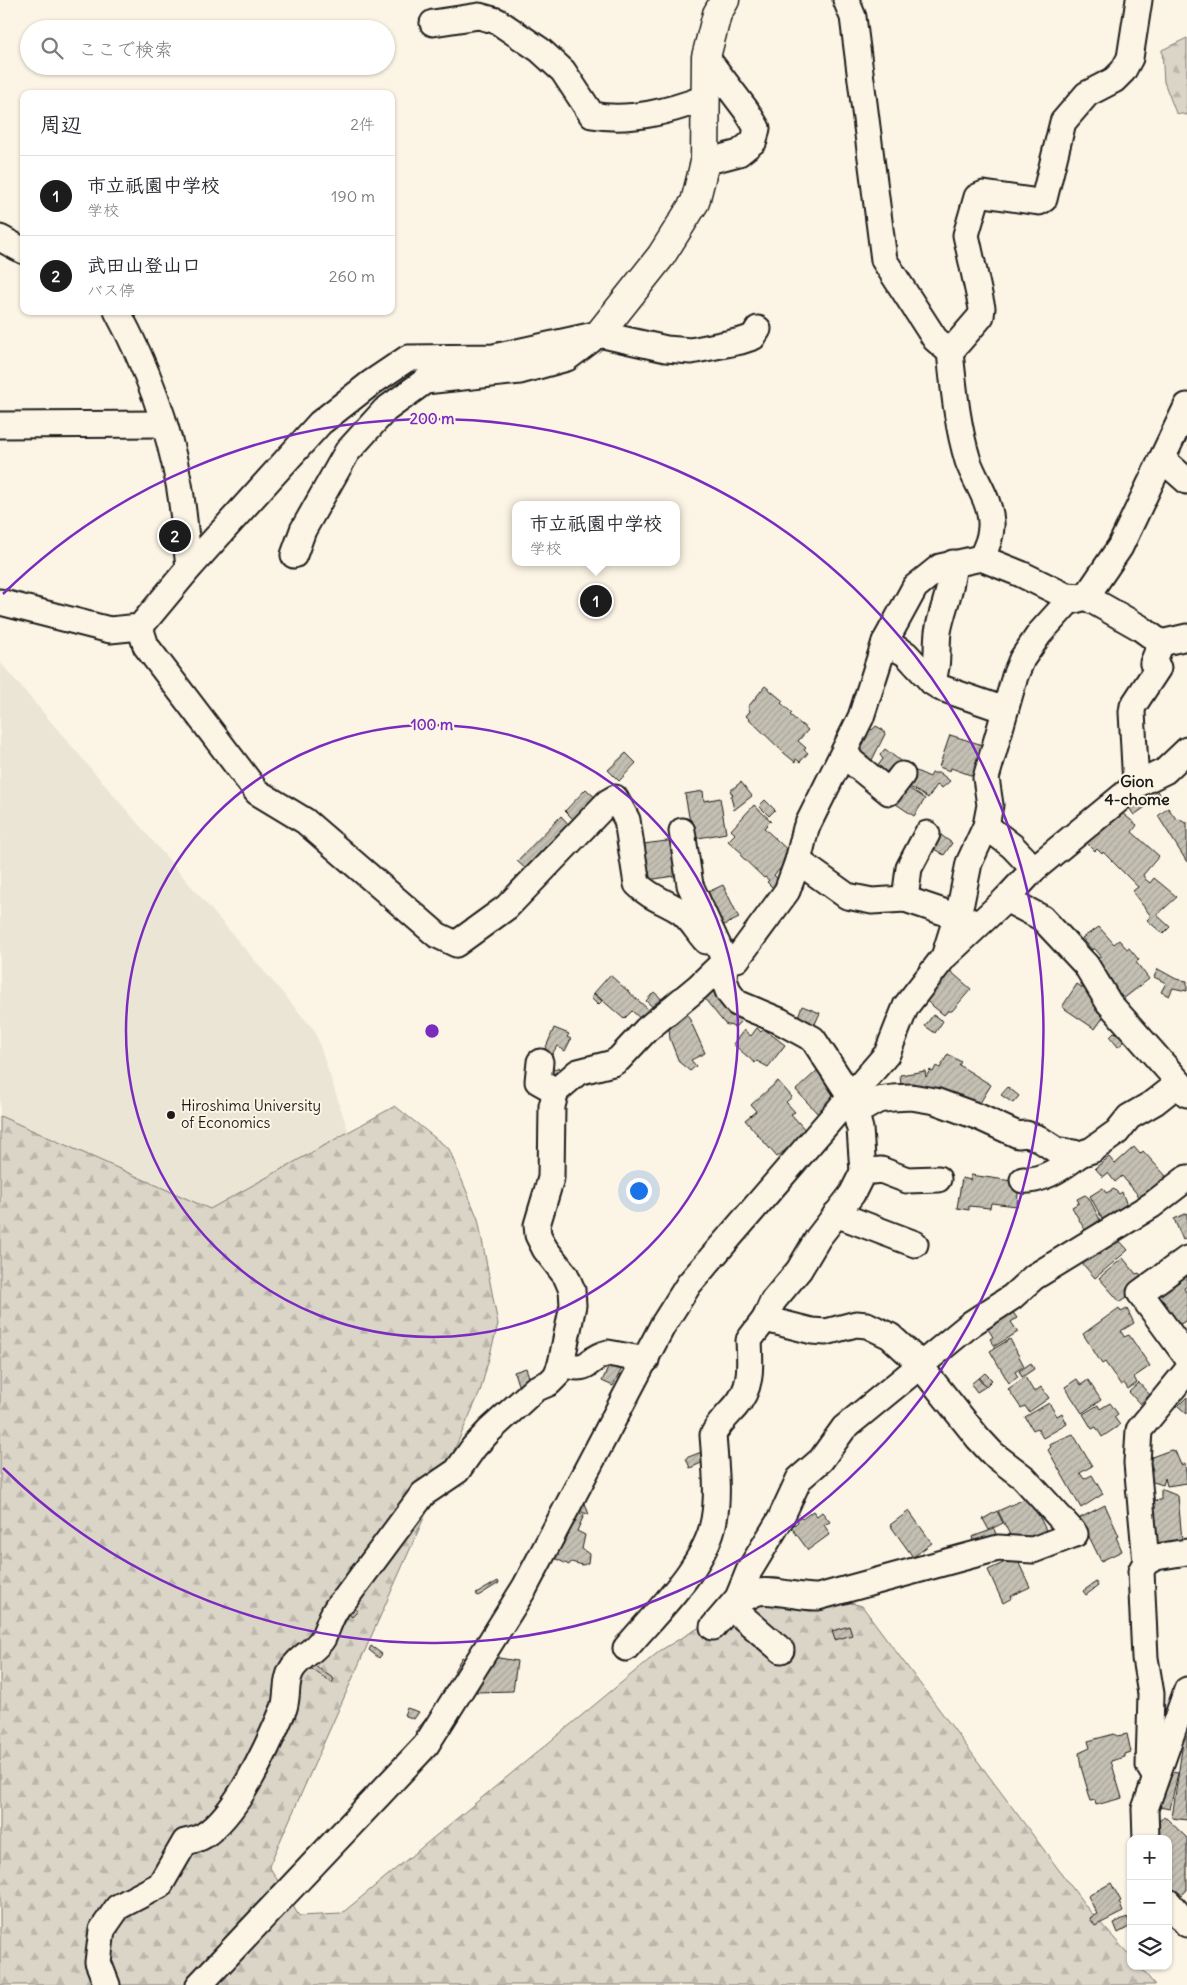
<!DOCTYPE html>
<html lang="ja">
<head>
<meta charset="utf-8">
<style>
  :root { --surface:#fff; --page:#f2f2f3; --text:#2b2b33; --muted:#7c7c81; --line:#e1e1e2; --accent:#1c1c1c }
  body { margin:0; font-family:Delius,"Klee One",sans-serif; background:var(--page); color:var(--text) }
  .controls { position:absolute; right:15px; bottom:15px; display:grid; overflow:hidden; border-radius:10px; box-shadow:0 1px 4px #0004 }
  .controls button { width:45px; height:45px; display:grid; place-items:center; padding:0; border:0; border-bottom:1px solid var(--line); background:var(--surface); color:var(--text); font:25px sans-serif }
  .you { position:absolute; left:638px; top:1190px; width:18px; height:18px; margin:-12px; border:4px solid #fff; border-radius:50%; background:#1a73e8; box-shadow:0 0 0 8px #1a73e833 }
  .badge { display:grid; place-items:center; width:32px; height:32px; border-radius:50%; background:var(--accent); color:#fff; font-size:16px; font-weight:700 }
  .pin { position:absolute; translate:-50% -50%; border:2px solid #fff; box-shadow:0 1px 5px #0006 }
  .popup { position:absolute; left:512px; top:501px; width:168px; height:65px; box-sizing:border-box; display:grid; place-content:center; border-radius:10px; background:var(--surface); filter:drop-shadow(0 1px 4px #0005); font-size:16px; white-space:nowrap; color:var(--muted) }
  .popup b { font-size:19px; color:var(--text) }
  .popup::after { content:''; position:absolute; left:50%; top:100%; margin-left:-10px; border:10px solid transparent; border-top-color:var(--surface) }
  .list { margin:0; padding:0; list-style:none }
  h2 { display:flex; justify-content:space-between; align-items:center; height:65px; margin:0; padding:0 20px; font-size:21px }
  h2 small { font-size:16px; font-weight:400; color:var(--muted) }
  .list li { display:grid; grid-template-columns:32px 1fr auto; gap:15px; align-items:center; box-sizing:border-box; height:80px; padding:0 20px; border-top:1px solid var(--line) }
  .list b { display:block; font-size:19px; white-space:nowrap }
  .list p { margin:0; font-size:16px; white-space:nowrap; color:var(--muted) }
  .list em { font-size:16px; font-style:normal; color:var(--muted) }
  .icon { flex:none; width:28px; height:28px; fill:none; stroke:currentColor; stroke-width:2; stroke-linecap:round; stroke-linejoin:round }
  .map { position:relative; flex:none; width:1187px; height:1985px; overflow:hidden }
  .search { position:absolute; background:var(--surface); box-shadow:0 1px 4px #0004; left:20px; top:20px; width:375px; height:55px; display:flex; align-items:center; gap:12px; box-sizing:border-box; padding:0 18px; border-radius:28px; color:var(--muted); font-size:19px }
  .panel { position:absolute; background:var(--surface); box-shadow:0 1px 4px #0004; left:20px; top:90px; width:375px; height:225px; border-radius:10px }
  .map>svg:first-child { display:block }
</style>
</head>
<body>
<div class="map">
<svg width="1187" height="1985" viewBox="0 0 1187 1985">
  <defs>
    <pattern id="forest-firs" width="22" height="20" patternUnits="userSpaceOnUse" patternTransform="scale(1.25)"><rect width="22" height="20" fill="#dbd5c8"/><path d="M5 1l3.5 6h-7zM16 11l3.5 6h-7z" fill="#bbb6ab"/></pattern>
    <pattern id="building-hatch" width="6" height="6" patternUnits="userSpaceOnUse" patternTransform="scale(1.25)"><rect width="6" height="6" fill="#c4c0b3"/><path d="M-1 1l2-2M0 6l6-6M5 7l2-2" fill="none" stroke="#a8a499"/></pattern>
  </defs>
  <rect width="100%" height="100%" fill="#fcf5e5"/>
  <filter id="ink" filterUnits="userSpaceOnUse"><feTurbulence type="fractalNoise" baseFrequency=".02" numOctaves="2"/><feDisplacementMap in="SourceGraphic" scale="10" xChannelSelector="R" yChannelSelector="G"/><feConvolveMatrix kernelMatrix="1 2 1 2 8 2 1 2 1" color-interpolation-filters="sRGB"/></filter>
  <g filter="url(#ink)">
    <!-- built -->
    <path fill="#ebe5d6" d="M0 662 315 1031 371 1200 0 1602Z"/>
    <!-- forest -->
    <g fill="url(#forest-firs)" stroke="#7c7872">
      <path d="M1187 38V115L1176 113 1164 82 1162 50Z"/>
      <path d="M395 1106 449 1149 478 1219 498 1324 480 1392 269 1866 299 1916 341 1914 661 1650 734 1607 793 1587 862 1606 1088 1909 1131 1957V1966H1139L1155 1985H0V1116L210 1209Z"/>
    </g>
    <!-- building -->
    <g fill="url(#building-hatch)" stroke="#1c1c1c">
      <path d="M765 686 783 701 781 703 792 713 790 715 808 730 798 741 806 748 804 750 808 753 800 762 796 759 795 762 784 753 746 716 750 711 748 707Z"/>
      <path d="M876 726 883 730 885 734 869 766 852 749 867 728 872 730Z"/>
      <path d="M950 735 986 746 976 777 951 768 950 771 939 767Z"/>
      <path d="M885 749 904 764 889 783 874 771 883 759 880 755Z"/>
      <path d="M626 753 636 763 619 781 608 770Z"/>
      <path d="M914 770 930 777 932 773H940L950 781 942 788 937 785 928 798 905 784Z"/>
      <path d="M741 782 752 796 734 810 731 796 733 795 730 791Z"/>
      <path d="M904 785 925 799 914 816 893 802Z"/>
      <path d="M1153 786 1161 796 1134 815 1127 805Z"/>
      <path d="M586 789 599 801 578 824 565 811Z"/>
      <path d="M703 791 704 801 720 798 726 833 693 839 685 794Z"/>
      <path d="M765 800 775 810 769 816 759 806Z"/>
      <path d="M754 805 771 821 764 828 793 855 774 875 784 886 778 893 767 882 769 880 765 877 764 878 740 855 742 853 728 841 735 834 731 830Z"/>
      <path d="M1168 808 1177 820 1179 819 1185 823 1187 822V862L1158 816Z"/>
      <path d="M1118 813 1120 815 1122 813 1137 825 1132 832 1159 856 1143 875 1145 879 1150 883 1154 878 1177 897 1157 915 1170 927 1163 934 1147 920 1151 916 1134 894 1133 891 1138 887 1103 852 1102 854 1097 849 1095 851 1086 842Z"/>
      <path d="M561 816 572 828 529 872 517 861Z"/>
      <path d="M938 833 952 843 944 855 929 846Z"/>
      <path d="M675 840 680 875 648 880 643 844Z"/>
      <path d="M723 885 739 918 720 927 704 894Z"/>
      <path d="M1099 927 1114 944 1119 940 1127 949 1129 948 1139 960 1136 962 1149 979 1123 999 1122 997 1120 999 1115 992 1117 991 1091 963 1101 956 1094 948 1092 950 1082 938Z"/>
      <path d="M1158 969 1176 979 1187 981V991L1173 988 1169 996 1161 992 1166 983 1154 977Z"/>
      <path d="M949 970 971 989 952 1011H948L944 1015 924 999Z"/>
      <path d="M610 975 650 1011 642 1020 632 1011 624 1019 594 993Z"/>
      <path d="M712 983 742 1020 735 1027 725 1024 700 993Z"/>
      <path d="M1077 984 1093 995 1090 999 1099 1005 1095 1010 1104 1016 1095 1029 1062 1007Z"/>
      <path d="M654 992 665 1002 657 1011 646 1001Z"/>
      <path d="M594 994 602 1001 598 1005 591 998Z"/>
      <path d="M802 1006 820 1013 814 1026 797 1019Z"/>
      <path d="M686 1011 705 1053 691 1060 696 1066 690 1071 679 1062 670 1039 669 1028H671L667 1019Z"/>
      <path d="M933 1015 943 1021 935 1033 925 1026Z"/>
      <path d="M554 1028 569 1034 567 1037 571 1039 565 1051 557 1046 551 1056 544 1052Z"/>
      <path d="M757 1028 761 1032 764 1029 785 1045 768 1067 757 1061 755 1063 733 1044 744 1030 751 1036Z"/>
      <path d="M1115 1032 1124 1042 1118 1047 1110 1037Z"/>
      <path d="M948 1054 961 1062 959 1065 991 1085 975 1111 901 1086 900 1075 925 1071 926 1077 930 1070 933 1072 936 1066 940 1068Z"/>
      <path d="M559 1067 563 1076 547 1084 543 1075Z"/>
      <path d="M820 1068 841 1092 818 1114 796 1090Z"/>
      <path d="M778 1081 792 1097 786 1102 795 1112 791 1114 807 1132 777 1157 745 1120 756 1111 751 1105Z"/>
      <path d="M1008 1087 1019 1096 1013 1103 1001 1095Z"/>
      <path d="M1134 1147 1140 1154 1143 1151 1166 1176 1143 1201 1122 1176 1115 1182 1108 1173 1103 1177 1095 1168 1109 1157 1115 1164Z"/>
      <path d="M971 1175 1019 1182 1017 1206 991 1203 990 1208 969 1206V1210L957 1208 962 1178 971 1180Z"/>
      <path d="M1103 1188 1106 1193 1114 1189 1119 1194 1122 1192 1129 1211 1105 1224 1090 1196Z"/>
      <path d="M1085 1195 1089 1198 1101 1222 1086 1232 1072 1207 1079 1203 1077 1199Z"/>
      <path d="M1187 1213V1238L1183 1240 1174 1219Z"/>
      <path d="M1118 1239 1128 1250 1095 1278 1081 1262 1090 1254 1092 1256 1097 1252 1099 1255Z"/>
      <path d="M1123 1258 1136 1274 1139 1273 1148 1283 1120 1302 1099 1278Z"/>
      <path d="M1187 1273V1286L1184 1288 1187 1294V1320L1172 1329 1146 1292Z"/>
      <path d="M1009 1307 1017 1318 1011 1322 1018 1332 995 1346 990 1339 993 1337 984 1323Z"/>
      <path d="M1119 1308 1121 1312 1127 1309 1134 1323 1121 1331 1124 1337 1129 1335 1150 1366 1134 1377 1137 1383 1128 1389 1124 1383 1121 1385 1105 1362 1102 1364 1083 1334Z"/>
      <path d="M1010 1339 1024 1366 1015 1372 1018 1377 1009 1383 990 1351Z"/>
      <path d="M611 1362 622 1368 613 1386 602 1381Z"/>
      <path d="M1031 1363 1034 1369 1022 1377 1019 1371Z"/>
      <path d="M526 1368 530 1380 519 1388 514 1372Z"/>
      <path d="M985 1373 992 1380 986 1386 979 1378Z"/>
      <path d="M1025 1377 1034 1392 1041 1387 1049 1398 1029 1412 1025 1406 1021 1408 1008 1389Z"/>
      <path d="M978 1378 985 1387 977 1392 971 1384Z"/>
      <path d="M1077 1379 1081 1385 1088 1380 1101 1400 1082 1413 1065 1387Z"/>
      <path d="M1139 1383 1150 1395 1140 1404 1129 1392Z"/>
      <path d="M1187 1397V1414L1178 1406Z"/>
      <path d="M1049 1403 1057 1416 1062 1413 1067 1424 1043 1438 1037 1428 1033 1430 1025 1417Z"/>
      <path d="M1110 1403 1118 1414 1114 1417 1120 1425 1102 1437 1096 1427 1092 1429 1083 1414 1098 1405 1100 1409Z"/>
      <path d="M1073 1434 1092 1466 1080 1473 1084 1479 1092 1475 1103 1494 1081 1508 1048 1450 1051 1447 1049 1444Z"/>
      <path d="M1171 1450 1175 1451 1181 1465 1185 1463 1187 1483 1167 1486 1165 1478 1163 1485 1147 1480 1151 1471 1153 1470 1149 1458Z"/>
      <path d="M704 1451 708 1460 690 1468 686 1458Z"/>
      <path d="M1161 1489 1178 1496 1182 1540 1187 1539V1550L1179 1541 1153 1544 1152 1501 1161 1500Z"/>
      <path d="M582 1497 585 1503 589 1515 575 1509Z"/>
      <path d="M1027 1498H1030L1046 1530 1044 1531 1046 1533 1023 1544 1014 1543 998 1511Z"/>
      <path d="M1105 1505 1119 1536 1116 1537 1122 1551 1101 1561 1080 1518Z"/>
      <path d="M575 1511 584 1515 577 1531 585 1535 582 1549 589 1554 588 1563 583 1565 571 1562 569 1565 552 1557Z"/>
      <path d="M813 1511 817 1516 822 1512 830 1522 824 1525 830 1534 808 1550 791 1527 798 1522 797 1520 800 1517 802 1519Z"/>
      <path d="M909 1511 932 1543 913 1557 890 1525Z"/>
      <path d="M997 1511 1003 1523 989 1530 983 1519Z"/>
      <path d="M994 1529 999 1542 976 1550 972 1537Z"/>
      <path d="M1016 1557 1030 1587 1011 1596 1012 1598 1003 1603 988 1570Z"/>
      <path d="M498 1581 499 1583 478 1596 476 1594Z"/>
      <path d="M1096 1582 1098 1586 1086 1595 1083 1591Z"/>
      <path d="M350 1602 358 1611 352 1617 344 1607Z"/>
      <path d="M849 1626 852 1635 835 1640 832 1631Z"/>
      <path d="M371 1646 382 1654 379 1658 369 1650Z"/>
      <path d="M462 1657 471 1663 463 1676 454 1671Z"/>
      <path d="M493 1657 517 1661 513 1691 476 1692Z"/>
      <path d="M308 1661 334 1679 332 1683 306 1665Z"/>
      <path d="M407 1708 419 1712 414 1719 404 1715Z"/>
      <path d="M430 1714 437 1720 423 1739 415 1732Z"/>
      <path d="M1114 1734 1117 1736 1127 1734 1131 1752 1125 1754V1757L1111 1761 1122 1798 1096 1805 1095 1800 1091 1801 1081 1767 1079 1753 1090 1748 1088 1741Z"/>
      <path d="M1184 1735 1187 1736V1820L1172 1818Z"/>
      <path d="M1166 1771 1178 1773 1170 1809 1154 1806Z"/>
      <path d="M1164 1816 1187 1838V1890L1182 1895 1177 1891 1174 1894 1168 1889V1839H1151L1150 1833Z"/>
      <path d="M1111 1883 1121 1901 1119 1902 1123 1912 1095 1926 1090 1918 1097 1914 1088 1896Z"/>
      <path d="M1127 1917 1131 1926 1118 1933 1114 1923Z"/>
    </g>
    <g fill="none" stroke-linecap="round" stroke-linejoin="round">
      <!-- minor casing -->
      <g stroke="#1c1c1c" stroke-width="29">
        <g id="minor">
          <path d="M846 0 853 17 884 260 935 339 950 352C954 389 957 425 968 461 975 481 990 500 991 522 992 535 987 547 981 558"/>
          <path d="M433 23 479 16 497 21 540 50 563 71 592 115C630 122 670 111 705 98"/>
          <path d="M705 162 739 153 754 141 757 128 746 110 706 57"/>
          <path d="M0 238 24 251"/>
          <path d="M117 311C146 365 168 424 179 484 184 512 186 540 189 568"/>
          <path d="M950 352 981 316 982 308 966 235 977 197 984 194 1039 202 1044 199 1063 122 1087 94 1114 80 1123 71 1130 58 1139 0"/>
          <path d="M0 425 163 424"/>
          <path d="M1162 459 1187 481"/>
          <path d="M294 555 303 530 347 452 385 410 425 381 520 371 567 358 591 340"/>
          <path d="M0 602 110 630 140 627 189 568 320 423 371 383 408 358 494 357 599 334 666 349 691 351 741 341 753 337 758 329"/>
          <path d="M140 627 146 646 257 792 305 821 437 935 456 944 507 907 608 802 615 798 627 820 637 884C649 897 666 902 680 911 691 919 697 931 706 941"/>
          <path d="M885 642 906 654 932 682 941 688 1005 710"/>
          <path d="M932 682C939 666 936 649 938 632 942 608 953 588 953 563"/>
          <path d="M845 750 851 761 889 792 902 775"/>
          <path d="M1136 785 1132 712 1133 706 1158 668 1153 663 1161 643"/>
          <path d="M986 826 1012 846 1034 869"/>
          <path d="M798 861 847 896 872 901 905 899 973 922"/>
          <path d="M905 899 909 868 927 834"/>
          <path d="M1006 899 1042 918 1086 965 1109 1003 1185 1089 1187 1094"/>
          <path d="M945 954 961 903 969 863 986 826 990 805 986 778 1015 676 1022 659 1040 633 1068 602 1086 597 1139 627 1161 643 1187 637"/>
          <path d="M540 1062 538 1081 556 1091"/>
          <path d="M855 1113 878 1100 893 1098 911 1097 935 1101 979 1117 1018 1135 1026 1134 1038 1138 1056 1150 1080 1154 1092 1150 1117 1132 1129 1117 1155 1102 1179 1083"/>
          <path d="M863 1172 881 1170 907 1180 938 1179"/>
          <path d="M1023 1180C1042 1182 1065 1166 1080 1154"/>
          <path d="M836 1214 915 1244"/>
          <path d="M1187 1259 1140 1293 1187 1357"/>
          <path d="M561 1364C594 1373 583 1359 608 1353L646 1360"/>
          <path d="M1146 1562 1156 1557 1187 1552"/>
          <path d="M738 1598C748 1600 751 1593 759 1592 774 1589 800 1598 818 1597L998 1548 1033 1550 1075 1534 1023 1477 993 1454 978 1438 914 1358 890 1336 867 1325 856 1324 826 1332 812 1331 765 1319"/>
          <path d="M731 1607 781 1650"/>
          <path d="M713 1627 738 1598 749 1571 780 1520 799 1479 821 1460 844 1428 972 1323 1012 1297 1034 1277 1152 1205 1187 1178"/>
          <path d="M626 1648C656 1612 706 1566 714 1520 719 1492 715 1464 713 1435 718 1424 727 1416 735 1407 753 1387 750 1365 749 1340L765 1319 773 1301 799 1270 818 1238 852 1194 863 1172 860 1129 851 1097 813 1039 780 1021 737 1003 729 993 724 980 725 961 690 885 682 831"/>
          <path d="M1155 1776 1149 1766 1151 1694 1145 1658 1141 1571 1146 1562 1137 1463 1139 1430 1187 1371"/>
          <path d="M1146 1839 1145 1809 1187 1690"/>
          <path d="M1168 1902 1187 1924"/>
          <path d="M107 1985 98 1962 102 1930 118 1907 160 1885 185 1842C191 1841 198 1839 203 1836 238 1814 268 1746 284 1708 288 1696 285 1682 291 1671 298 1657 316 1651 323 1638 329 1625 333 1608 345 1599L423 1494 457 1471 474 1447 489 1431 535 1389 549 1383 556 1376 561 1364 573 1305 572 1290 566 1276 545 1249 538 1235 537 1225 551 1178 552 1106 556 1091 578 1072 613 1063 619 1059 646 1030 698 987 725 961 737 959 787 891 798 861 806 828 861 717 885 642 915 587 940 567 981 558 1021 574 1066 596 1086 597 1120 547 1187 406"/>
          <path d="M199 1985 426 1745 525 1587 663 1325 689 1284 887 1054 906 1006 944 957 1006 899 1034 869 1136 785 1165 771 1187 750"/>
        </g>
      </g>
      <!-- tertiary casing -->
      <g stroke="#1c1c1c" stroke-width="31">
        <path id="tertiary" d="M599 334 661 256 695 202 705 162 706 57 717 14 725 0"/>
      </g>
      <!-- minor -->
      <use href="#minor" stroke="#fcf5e5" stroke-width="25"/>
      <!-- tertiary -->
      <use href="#tertiary" stroke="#fcf5e5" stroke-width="28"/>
    </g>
  </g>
  <!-- distance rings -->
  <g fill="none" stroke="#7b2cbf" stroke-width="2.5">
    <circle cx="432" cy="1031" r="306"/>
    <path d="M3 594A612 612 0 1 1 3 1468"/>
  </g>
  <!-- markers -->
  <circle fill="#1c1c1c" stroke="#fcf5e5" stroke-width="2" cx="171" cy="1115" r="5"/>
  <g text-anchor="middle" stroke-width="4" stroke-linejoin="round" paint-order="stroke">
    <!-- poi labels -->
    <g font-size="15" fill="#1c1c1c" stroke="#fcf5e5" text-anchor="start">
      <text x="181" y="1111">Hiroshima University<tspan x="181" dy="17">of Economics</tspan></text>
    </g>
    <!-- neighbourhood labels -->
    <g font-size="16" font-weight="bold" fill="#1c1c1c" stroke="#fcf5e5">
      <text x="1137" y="787">Gion<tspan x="1137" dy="18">4-chome</tspan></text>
    </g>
  </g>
  <circle cx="432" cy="1031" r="8" fill="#7b2cbf" stroke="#fcf5e5" stroke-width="2.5"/>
  <g font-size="15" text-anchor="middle" font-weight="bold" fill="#7b2cbf" stroke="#fcf5e5" stroke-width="4" stroke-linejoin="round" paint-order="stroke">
    <text x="432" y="424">200 m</text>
    <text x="432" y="730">100 m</text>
  </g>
</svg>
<div class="controls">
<button>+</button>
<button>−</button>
<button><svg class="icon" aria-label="layers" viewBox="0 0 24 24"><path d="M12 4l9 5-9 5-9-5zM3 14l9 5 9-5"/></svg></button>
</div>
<div class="you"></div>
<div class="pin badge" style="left:596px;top:601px">1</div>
<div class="popup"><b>市立祇園中学校</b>学校</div>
<div class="pin badge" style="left:175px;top:536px">2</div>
<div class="search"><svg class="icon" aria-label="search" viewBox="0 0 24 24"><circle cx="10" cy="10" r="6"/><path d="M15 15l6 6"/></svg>ここで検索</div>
<section class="panel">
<h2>周辺<small>2件</small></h2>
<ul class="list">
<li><span class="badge">1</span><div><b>市立祇園中学校</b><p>学校</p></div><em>190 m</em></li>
<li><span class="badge">2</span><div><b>武田山登山口</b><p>バス停</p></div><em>260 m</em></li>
</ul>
</section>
</div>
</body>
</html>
